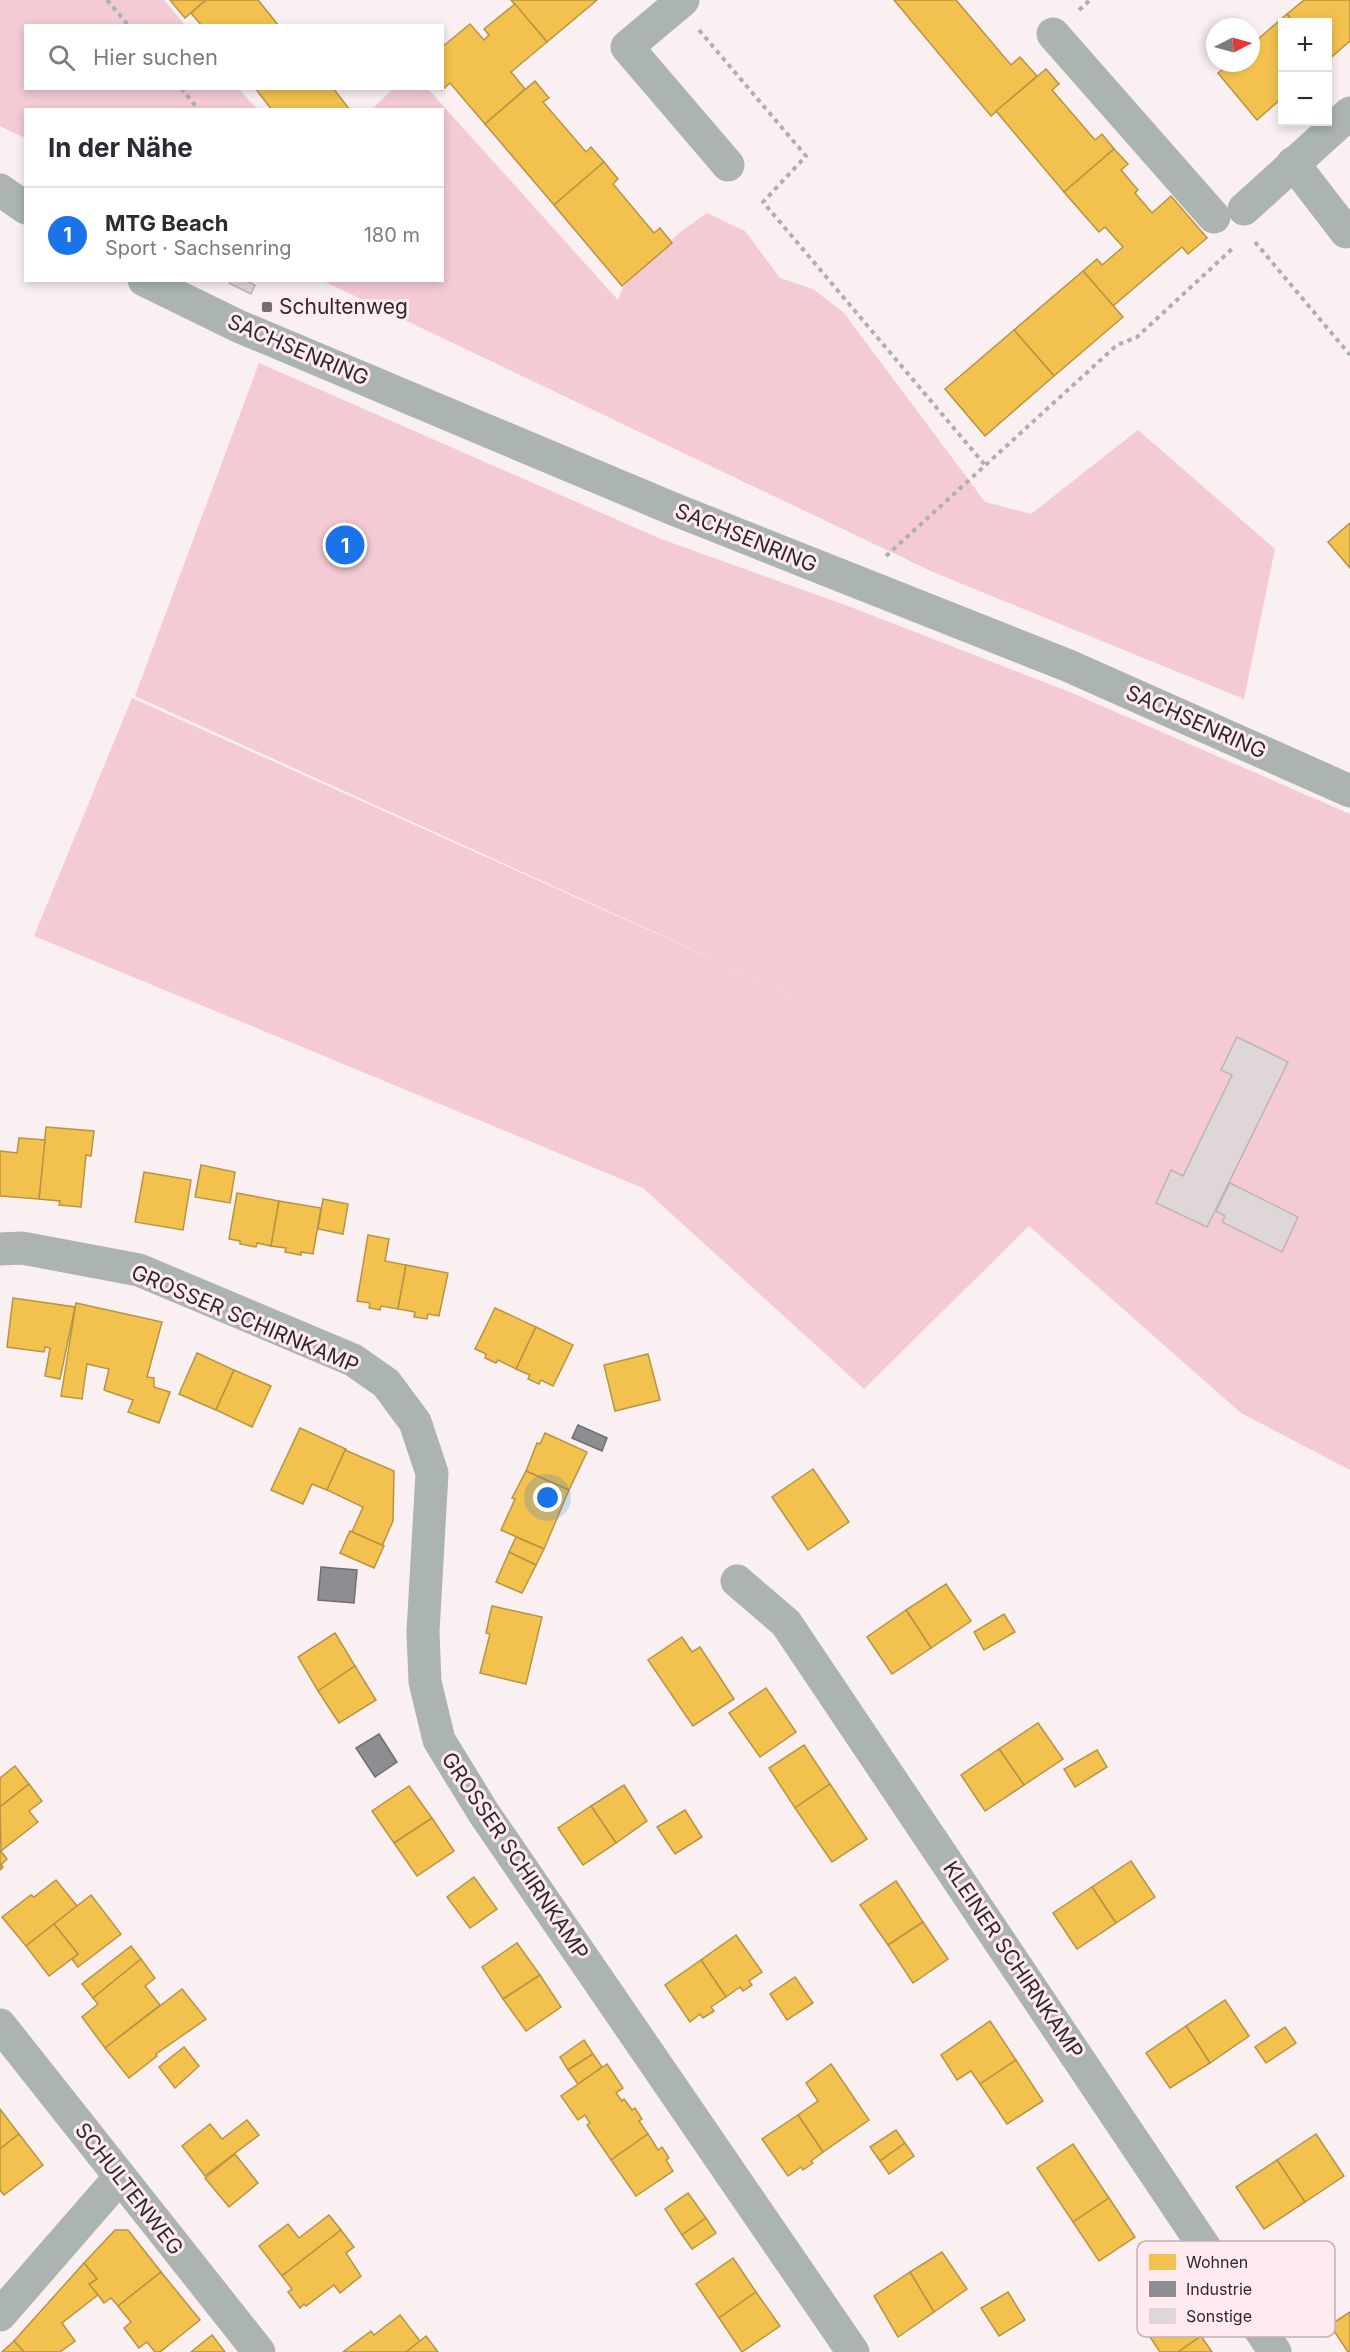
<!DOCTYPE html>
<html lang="de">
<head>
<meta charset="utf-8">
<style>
  :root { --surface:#fff; --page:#f7f7f7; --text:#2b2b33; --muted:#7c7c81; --line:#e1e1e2; --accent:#1a73e8 }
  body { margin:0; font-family:Inter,sans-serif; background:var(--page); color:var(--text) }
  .controls { position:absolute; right:18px; top:18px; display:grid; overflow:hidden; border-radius:0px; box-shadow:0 3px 9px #0003 }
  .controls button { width:54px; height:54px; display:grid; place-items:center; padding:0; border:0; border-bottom:2px solid var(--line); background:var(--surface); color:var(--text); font:30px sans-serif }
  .compass { position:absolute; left:1206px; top:18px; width:54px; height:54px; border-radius:50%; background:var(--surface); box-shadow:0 3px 9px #0003; rotate:84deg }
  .you { position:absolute; left:548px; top:1498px; width:21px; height:21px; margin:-15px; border:4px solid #fff; border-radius:50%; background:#1a73e8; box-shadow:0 0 0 9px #1a73e833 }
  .badge { display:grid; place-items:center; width:39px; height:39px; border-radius:50%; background:var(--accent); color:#fff; font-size:20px; font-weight:700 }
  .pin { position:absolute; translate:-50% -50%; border:3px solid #fff; box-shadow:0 2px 6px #0006 }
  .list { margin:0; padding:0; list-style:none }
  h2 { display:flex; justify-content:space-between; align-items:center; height:78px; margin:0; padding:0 24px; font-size:26px }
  h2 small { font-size:20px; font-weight:400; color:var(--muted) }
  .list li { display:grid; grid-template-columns:39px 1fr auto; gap:18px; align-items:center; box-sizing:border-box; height:96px; padding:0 24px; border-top:2px solid var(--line) }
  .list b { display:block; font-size:22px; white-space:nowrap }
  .list p { margin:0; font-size:20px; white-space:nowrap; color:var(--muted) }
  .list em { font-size:20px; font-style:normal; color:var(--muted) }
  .icon { flex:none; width:33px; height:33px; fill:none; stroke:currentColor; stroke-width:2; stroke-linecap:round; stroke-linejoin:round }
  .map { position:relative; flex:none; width:1350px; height:2352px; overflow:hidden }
  .search { position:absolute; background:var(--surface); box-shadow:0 3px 9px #0003; left:24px; top:24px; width:420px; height:66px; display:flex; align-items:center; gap:15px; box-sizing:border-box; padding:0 21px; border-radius:0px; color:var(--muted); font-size:22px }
  .panel { position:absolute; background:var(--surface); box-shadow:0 3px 9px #0003; left:24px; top:108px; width:420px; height:174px; border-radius:0px }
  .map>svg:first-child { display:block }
</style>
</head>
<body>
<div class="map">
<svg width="1350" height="2352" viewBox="0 0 1350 2352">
  <rect width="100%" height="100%" fill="#faf0f2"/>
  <!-- green -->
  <g fill="#f4cad3">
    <path d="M0 0H164L185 25 26 26V88L239 89 257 109 26 110 25 138 0 126Z"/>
    <path d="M393 89H428L618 300 623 287 680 232 707 213 745 231 780 278 813 289 844 313 985 502 1031 514 1138 430 1275 549 1244 699 935 573 323 281 442 280V110L372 109Z"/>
    <path d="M259 363 661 539 848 606 1072 693 1350 814V1470L1241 1413 1029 1226 864 1389 643 1188 34 936 132 698 791 994 135 696Z"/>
  </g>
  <!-- homes -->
  <g fill="#f2c14e" stroke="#b89343" stroke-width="1.5">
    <path d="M170 0H206L185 18Z"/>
    <path d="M206 0H258L279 26H202L191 13Z"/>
    <path d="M511 0H597L547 42Z"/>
    <path d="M894 0H956L1011 65 1020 57 1037 76 991 116Z"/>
    <path d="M1304 0H1350V41L1328 60V22H1294L1287 14Z"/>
    <path d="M515 4 547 42 511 72 525 89 485 124 450 83 442 90 441 88 442 47 470 24 484 40 489 35 484 29Z"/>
    <path d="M1287 14 1294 22H1282V98L1257 120 1218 73 1230 63H1251V45Z"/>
    <path d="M1046 69 1059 84 1052 90 1095 140 1102 134 1114 149 1064 192 996 111Z"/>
    <path d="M535 81 549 98 543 102 586 152 591 147 604 162 554 205 485 124Z"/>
    <path d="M255 88H333L350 110H272Z"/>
    <path d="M1114 149 1128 164 1121 170 1138 190 1135 193 1152 213 1171 196 1207 238 1188 254 1182 247 1113 306 1083 271 1097 259 1102 265 1123 247 1105 227 1099 232 1064 192Z"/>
    <path d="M604 162 618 179 613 184 654 233 660 228 672 243 622 286 554 205Z"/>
    <path d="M1083 271 1123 317 1054 376 1014 330Z"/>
    <path d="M1014 330 1054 376 985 436 945 389Z"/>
    <path d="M1350 523V568L1328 542Z"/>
    <path d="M46 1127 94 1131 91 1156 86 1155 81 1207 59 1205 60 1201 39 1199Z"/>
    <path d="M19 1138 45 1140 39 1199 0 1196V1151L17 1153Z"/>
    <path d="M201 1165 235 1172 230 1203 195 1197Z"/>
    <path d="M144 1172 191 1180 183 1230 135 1222Z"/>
    <path d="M237 1193 279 1201 271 1246 257 1243 256 1247 240 1244V1241L229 1239Z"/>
    <path d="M323 1199 348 1204 343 1234 318 1229Z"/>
    <path d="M279 1201 321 1208 313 1254 301 1252V1255L285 1252 286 1248 271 1246Z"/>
    <path d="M368 1235 389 1239 385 1261 406 1265 398 1309 381 1306 380 1310 369 1308 370 1303 357 1301Z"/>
    <path d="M406 1265 448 1273 439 1316 428 1314 427 1319 414 1317 415 1312 398 1309Z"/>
    <path d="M13 1298 75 1307 60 1379 45 1376 50 1348 45 1347 44 1352 7 1347Z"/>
    <path d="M76 1303 162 1322 147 1377 154 1378V1387L170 1392 159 1423 128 1412 133 1400 104 1390 109 1369 87 1364 82 1399 61 1396Z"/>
    <path d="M495 1308 536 1327 516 1369 498 1360 496 1363 485 1358 486 1354 475 1349Z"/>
    <path d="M536 1327 573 1345 553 1386 541 1380 539 1384 528 1379 530 1375 516 1369Z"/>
    <path d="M197 1353 234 1370 216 1410 179 1394Z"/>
    <path d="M648 1354 660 1400 615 1411 604 1365Z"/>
    <path d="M234 1370 271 1386 252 1427 216 1410Z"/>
    <path d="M300 1428 346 1449 327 1490 312 1484 303 1504 271 1490Z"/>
    <path d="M545 1433 587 1452 569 1490 526 1471 537 1443 540 1444Z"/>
    <path d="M345 1450 394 1471 393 1521 382 1546 352 1532 363 1507 327 1490Z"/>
    <path d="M813 1469 849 1522 808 1550 772 1497Z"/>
    <path d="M526 1471 569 1490 544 1549 501 1530 515 1499 512 1498Z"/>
    <path d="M350 1531 384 1546 374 1568 340 1553Z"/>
    <path d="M516 1537 544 1549 536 1565 509 1552Z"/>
    <path d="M509 1552 536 1565 522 1593 496 1582Z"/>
    <path d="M946 1584 971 1621 931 1648 906 1610Z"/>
    <path d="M492 1606 542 1617 526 1684 480 1673 490 1634 486 1633Z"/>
    <path d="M906 1610 931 1648 892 1674 867 1637Z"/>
    <path d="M1004 1614 1015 1632 984 1650 974 1632Z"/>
    <path d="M335 1633 355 1666 318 1691 298 1657Z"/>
    <path d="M682 1637 692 1652 700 1647 734 1699 693 1726 648 1660Z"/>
    <path d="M355 1666 376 1700 339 1723 318 1691Z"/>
    <path d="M766 1688 796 1732 760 1757 729 1713Z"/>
    <path d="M1038 1723 1063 1759 1024 1785 999 1749Z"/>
    <path d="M804 1745 830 1784 795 1808 769 1768Z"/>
    <path d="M999 1749 1024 1785 985 1811 961 1775Z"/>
    <path d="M1097 1750 1107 1767 1075 1787 1064 1769Z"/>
    <path d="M15 1766 29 1784 0 1807V1778Z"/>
    <path d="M29 1784 42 1801 29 1811 38 1822 1 1851 0 1807Z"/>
    <path d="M830 1784 867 1839 832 1862 795 1808Z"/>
    <path d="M624 1785 647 1821 616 1843 591 1806Z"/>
    <path d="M409 1786 432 1818 394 1843 372 1811Z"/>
    <path d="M591 1806 616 1843 583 1865 558 1828Z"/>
    <path d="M685 1810 702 1837 675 1854 657 1827Z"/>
    <path d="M432 1818 454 1851 417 1876 394 1843Z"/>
    <path d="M0 1850 7 1859 1 1865 3 1867 0 1870Z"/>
    <path d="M1131 1861 1155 1897 1116 1923 1092 1887Z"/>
    <path d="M474 1877 497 1909 470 1928 447 1897Z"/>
    <path d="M56 1880 77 1906 26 1946 2 1917 31 1895 34 1897Z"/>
    <path d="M896 1881 923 1922 888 1945 860 1905Z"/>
    <path d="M1092 1887 1116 1923 1077 1949 1053 1913Z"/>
    <path d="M91 1895 121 1934 78 1967 72 1959 78 1954 54 1924Z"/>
    <path d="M923 1922 948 1959 913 1983 888 1945Z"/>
    <path d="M54 1924 78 1954 49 1976 26 1946Z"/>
    <path d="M736 1935 762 1972 749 1981 752 1985 743 1991 740 1987 726 1997 701 1960Z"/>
    <path d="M517 1943 540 1975 503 1999 482 1967Z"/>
    <path d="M131 1946 141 1959 93 1998 82 1984Z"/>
    <path d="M141 1959 155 1978 145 1986 160 2005 105 2048 82 2017 98 2004 93 1998Z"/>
    <path d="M701 1960 726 1997 711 2007 714 2011 703 2018 700 2014 690 2022 665 1985Z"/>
    <path d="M540 1975 561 2007 526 2031 503 1999Z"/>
    <path d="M795 1977 813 2003 787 2020 770 1994Z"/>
    <path d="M182 1989 206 2019 156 2054 157 2056 129 2078 105 2048Z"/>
    <path d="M1225 2000 1249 2036 1210 2063 1186 2026Z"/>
    <path d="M990 2021 1016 2060 980 2084 971 2071 957 2080 941 2055Z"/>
    <path d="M1186 2026 1210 2063 1170 2088 1146 2053Z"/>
    <path d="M1285 2027 1296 2043 1266 2063 1255 2047Z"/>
    <path d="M584 2040 593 2054 568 2070 560 2057Z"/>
    <path d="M184 2047 199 2066 175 2088 159 2067Z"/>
    <path d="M593 2054 602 2067 578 2084 568 2070Z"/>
    <path d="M1016 2060 1043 2101 1007 2124 980 2084Z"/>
    <path d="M607 2064 623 2088 616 2093 622 2101 624 2099 632 2110 635 2108 642 2119 639 2121 648 2134 611 2160 587 2125 590 2123 585 2115 578 2120 561 2096Z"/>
    <path d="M831 2064 869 2120 823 2152 798 2115 818 2101 806 2083Z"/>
    <path d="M0 2109 19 2134 0 2149Z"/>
    <path d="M798 2115 823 2152 811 2161 813 2163 803 2170 801 2167 788 2176 762 2139Z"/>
    <path d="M247 2120 259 2135 205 2176 182 2146 210 2124 222 2139Z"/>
    <path d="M896 2130 905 2143 880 2161 870 2147Z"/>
    <path d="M19 2134 43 2165 4 2195 0 2190V2149Z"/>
    <path d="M648 2134 658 2150 662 2147 669 2158 666 2160 673 2171 636 2196 611 2160Z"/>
    <path d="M1316 2134 1344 2176 1305 2202 1277 2160Z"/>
    <path d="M905 2143 914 2156 889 2174 880 2161Z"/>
    <path d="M1073 2144 1109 2198 1073 2222 1037 2168Z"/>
    <path d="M235 2154 258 2183 229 2207 205 2178Z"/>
    <path d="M1277 2160 1305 2202 1264 2229 1236 2187Z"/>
    <path d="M688 2193 706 2218 682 2235 665 2209Z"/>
    <path d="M1109 2198 1135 2237 1099 2261 1073 2222Z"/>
    <path d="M329 2215 341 2230 282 2276 259 2246 288 2224 299 2238Z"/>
    <path d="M706 2218 716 2233 692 2249 682 2235Z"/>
    <path d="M115 2230H128L161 2272 118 2306 111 2298 104 2303 98 2295 89 2284 97 2279 84 2263Z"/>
    <path d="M341 2230 354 2247 346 2253 361 2276 340 2293 334 2285 306 2306 304 2304 300 2308 288 2292 292 2289 282 2276Z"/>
    <path d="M942 2252 967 2289 934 2312 910 2272Z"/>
    <path d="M733 2258 756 2292 719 2318 696 2284Z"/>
    <path d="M84 2263 97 2279 89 2284 98 2295 62 2323 75 2341 60 2352H24L14 2341Z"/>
    <path d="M161 2272 200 2320 160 2352H155L147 2342 139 2348 124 2328 131 2322 118 2306Z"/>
    <path d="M910 2272 934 2312 898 2337 874 2296Z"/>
    <path d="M756 2292 780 2326 742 2352 719 2318Z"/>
    <path d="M1008 2292 1025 2320 999 2336 981 2308Z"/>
    <path d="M1176 2298 1201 2336 1178 2352H1160L1140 2322Z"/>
    <path d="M1350 2312V2352H1348L1330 2325Z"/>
    <path d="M400 2315 420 2341 406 2352H343L371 2331 374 2335Z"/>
    <path d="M212 2335 225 2352H191Z"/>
    <path d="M426 2336 438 2352H406L420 2341Z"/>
    <path d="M1201 2336 1212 2352H1178Z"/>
    <path d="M14 2341 24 2352H2Z"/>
  </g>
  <!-- industry -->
  <g fill="#8d8d92" stroke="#716e72" stroke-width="1.5">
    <path d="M578 1425 607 1438 602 1451 572 1438Z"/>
    <path d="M321 1567 357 1570 354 1603 318 1600Z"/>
    <path d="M379 1734 397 1762 375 1777 356 1748Z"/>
  </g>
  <!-- building -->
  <g fill="#dfd6d8" stroke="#bdb4b6" stroke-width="1.5">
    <path d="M230 280H245L255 285 251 294 229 283Z"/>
    <path d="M1237 1037 1288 1062 1207 1227 1156 1203 1171 1170 1183 1176 1232 1075 1221 1070Z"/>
    <path d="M1230 1183 1298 1217 1282 1252 1222 1222 1225 1216 1216 1211Z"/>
  </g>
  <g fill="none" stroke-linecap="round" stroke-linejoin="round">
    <!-- path -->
    <g stroke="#aeb0ae" stroke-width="4" stroke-dasharray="4.5 4.5" stroke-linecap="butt">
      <path d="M107 0 129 26"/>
      <path d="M1079 10 1090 0"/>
      <path d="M699 30 806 156 763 202 985 465"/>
      <path d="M181 88 199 110"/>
      <path d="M1255 242 1350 355"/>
      <path d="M886 556 1117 345 1137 337 1232 249"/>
    </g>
    <!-- minor -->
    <g stroke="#abb4af" stroke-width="33">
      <path d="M683 0 627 47 728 165"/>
      <path d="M1053 34 1214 217"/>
      <path d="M1293 163 1346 232"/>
      <path d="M0 190 26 208"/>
      <path d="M1244 209 1350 113"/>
      <path d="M144 280 238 326 671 508 1069 666 1350 791"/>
      <path d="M0 1249 22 1248 139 1270 353 1360 386 1383 415 1422 432 1473 423 1632 425 1682 439 1740 483 1812 853 2352"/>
      <path d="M737 1581 786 1623 1275 2352"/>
      <path d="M0 2025 259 2352"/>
      <path d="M0 2315 120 2177"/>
    </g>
  </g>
  <!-- markers -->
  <rect fill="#776d6f" stroke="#ffebef" stroke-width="2" x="261" y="301" width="12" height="12" rx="3"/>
  <g text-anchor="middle" stroke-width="6" stroke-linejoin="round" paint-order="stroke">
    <!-- poi labels -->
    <g font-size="21" fill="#302729" stroke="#ffebef" text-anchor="start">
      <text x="279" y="314">Schultenweg</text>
    </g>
    <!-- street labels -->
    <g font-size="21" fill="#302729" stroke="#ffebef">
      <text transform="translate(298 350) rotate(23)" y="7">SACHSENRING</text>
      <text transform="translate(746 538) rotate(22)" y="7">SACHSENRING</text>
      <text transform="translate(1196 722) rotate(24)" y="7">SACHSENRING</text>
      <text transform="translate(245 1319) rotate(23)" y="7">GROSSER SCHIRNKAMP</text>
      <text transform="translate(515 1856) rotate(56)" y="7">GROSSER SCHIRNKAMP</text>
      <text transform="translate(1013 1960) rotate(56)" y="7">KLEINER SCHIRNKAMP</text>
      <text transform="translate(129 2189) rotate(52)" y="7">SCHULTENWEG</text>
    </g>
  </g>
  <!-- legend -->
  <rect x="1137" y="2241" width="198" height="96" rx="9" fill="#ffebef" stroke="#c1b0b4" stroke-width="1.5"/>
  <rect x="1149" y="2254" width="27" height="16" fill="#f2c14e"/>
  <rect x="1149" y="2281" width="27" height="16" fill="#8d8d92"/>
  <rect x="1149" y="2308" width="27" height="16" fill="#dfd6d8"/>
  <g font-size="16" fill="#302729">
    <text x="1186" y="2268">Wohnen</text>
    <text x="1186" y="2295">Industrie</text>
    <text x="1186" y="2322">Sonstige</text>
  </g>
</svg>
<div class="controls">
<button>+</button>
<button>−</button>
</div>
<svg class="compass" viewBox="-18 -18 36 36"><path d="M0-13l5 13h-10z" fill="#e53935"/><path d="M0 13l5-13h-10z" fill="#7c7c81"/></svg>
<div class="you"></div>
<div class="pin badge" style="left:345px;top:545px">1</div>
<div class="search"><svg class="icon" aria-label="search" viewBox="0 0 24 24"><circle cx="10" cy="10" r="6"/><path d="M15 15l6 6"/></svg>Hier suchen</div>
<section class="panel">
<h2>In der Nähe<small></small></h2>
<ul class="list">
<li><span class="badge">1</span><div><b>MTG Beach</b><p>Sport · Sachsenring</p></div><em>180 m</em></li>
</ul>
</section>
</div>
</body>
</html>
